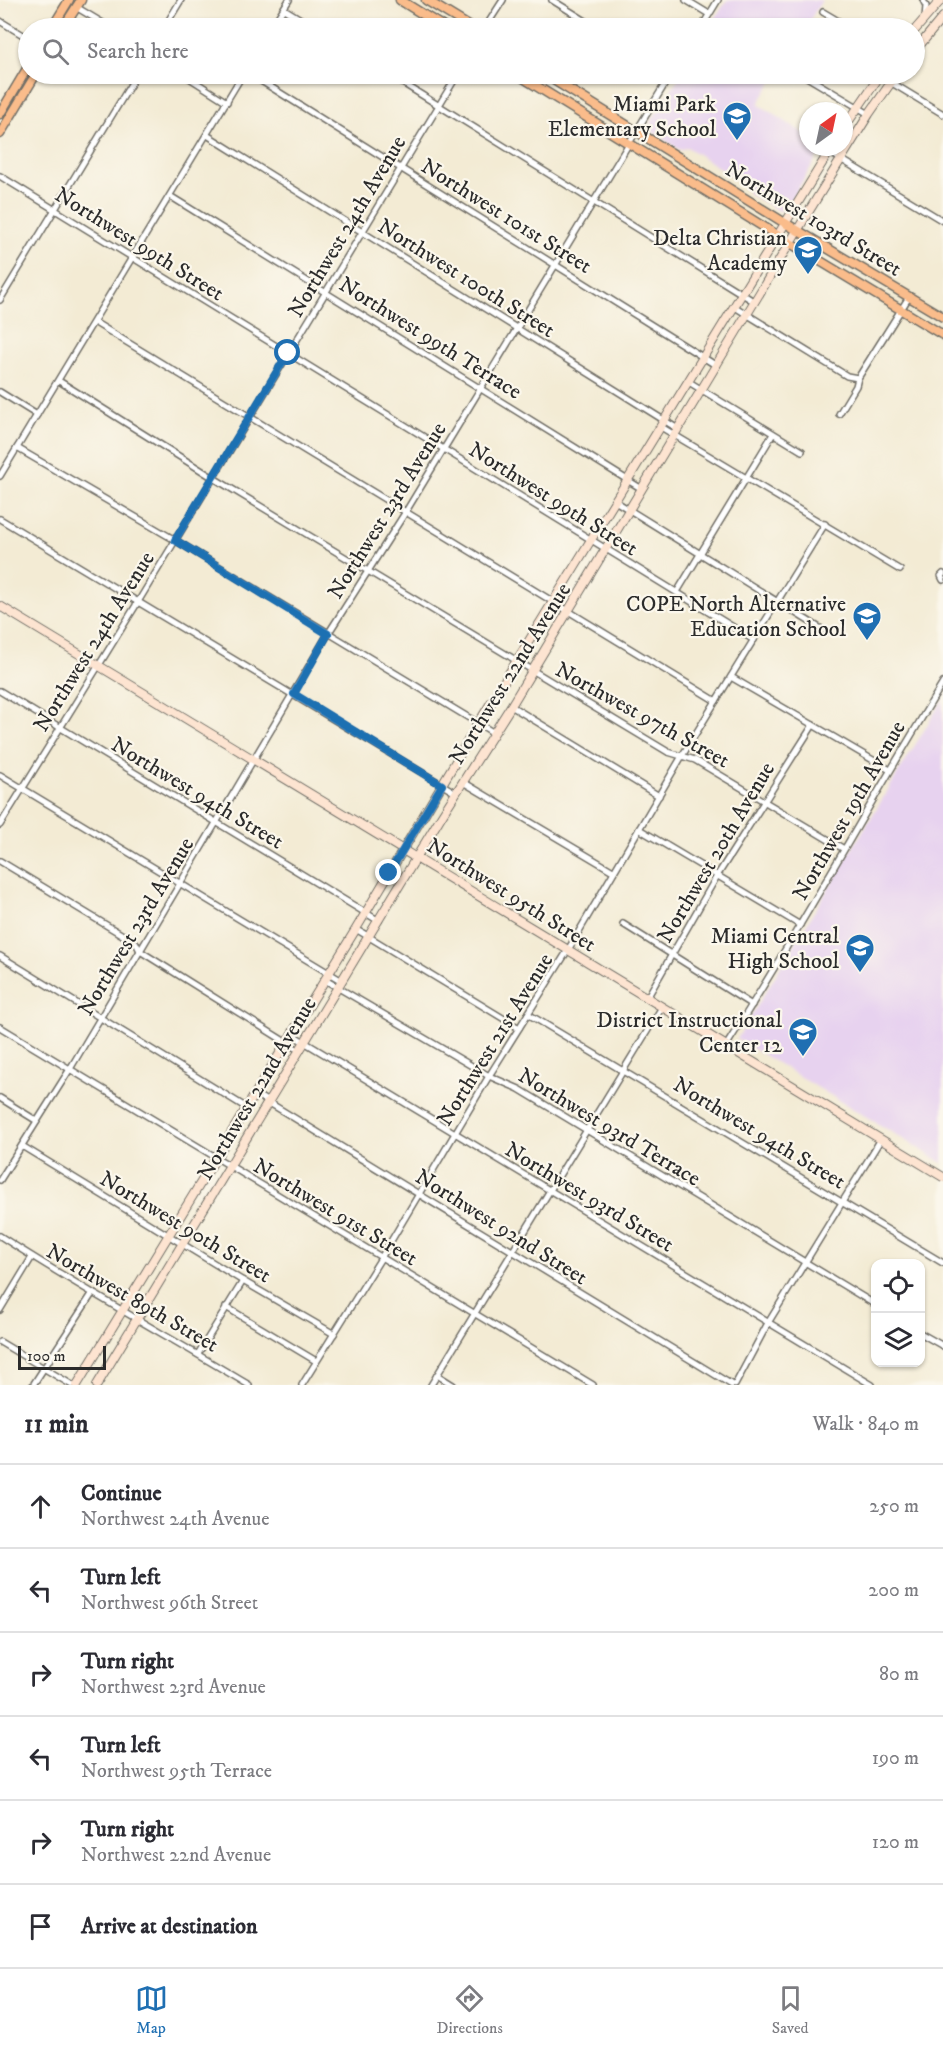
<!DOCTYPE html>
<html lang="en">
<head>
<meta charset="utf-8">
<style>
  :root { --surface:#fff; --page:#f2f2f3; --text:#2b2b33; --muted:#7c7c81; --line:#e1e1e2; --accent:#1f6fb2 }
  body { margin:0; font-family:"IM FELL DW Pica",serif; background:var(--page); color:var(--text) }
  .controls { position:absolute; right:18px; bottom:18px; display:grid; overflow:hidden; border-radius:12px; box-shadow:0 2px 4px #0004 }
  .controls button { width:54px; height:54px; display:grid; place-items:center; padding:0; border:0; border-bottom:2px solid var(--line); background:var(--surface); color:var(--text); font:30px sans-serif }
  .compass { position:absolute; left:799px; top:102px; width:54px; height:54px; border-radius:50%; background:var(--surface); box-shadow:0 2px 4px #0004; rotate:33deg }
  .scale { position:absolute; left:18px; bottom:15px; width:88px; box-sizing:border-box; padding-left:6px; border:3px solid #2b2b2b; border-top:0; font-size:16px; line-height:21px; white-space:nowrap; color:#2b2b2b; -webkit-text-stroke:4px #fbf7ec; paint-order:stroke }
  .stop { position:absolute; width:18px; height:18px; margin:-14px; border:4px solid #1f6fb2; border-radius:50%; background:#fff }
  .stop.end { background:#1f6fb2; border-color:#fff; box-shadow:0 2px 6px #0008 }
  .list { margin:0; padding:0; list-style:none }
  h2 { display:flex; justify-content:space-between; align-items:center; height:78px; margin:0; padding:0 24px; font-size:26px }
  h2 small { font-size:20px; font-weight:400; color:var(--muted) }
  .list li { display:grid; grid-template-columns:39px 1fr auto; gap:18px; align-items:center; box-sizing:border-box; height:84px; padding:0 24px; border-top:2px solid var(--line) }
  .list b { display:block; font-size:22px; white-space:nowrap }
  .list p { margin:0; font-size:20px; white-space:nowrap; color:var(--muted) }
  .list em { font-size:20px; font-style:normal; color:var(--muted) }
  .icon { flex:none; width:33px; height:33px; fill:none; stroke:currentColor; stroke-width:2; stroke-linecap:round; stroke-linejoin:round }
  .map { position:relative; flex:none; width:943px; height:1385px; overflow:hidden }
  .search { position:absolute; background:var(--surface); box-shadow:0 2px 4px #0004; left:18px; right:18px; top:18px; height:66px; display:flex; align-items:center; gap:15px; box-sizing:border-box; padding:0 21px; border-radius:33px; color:var(--muted); font-size:22px }
  .sheet { height:582px; background:var(--surface) }
  nav { display:flex; justify-content:space-around; align-items:center; box-sizing:border-box; height:84px; border-top:2px solid var(--line); background:var(--surface); font-size:16px; color:var(--muted) }
  nav a { display:grid; justify-items:center; gap:3px }
  nav .on { color:var(--accent) }
  .map>svg:first-child { display:block }
</style>
</head>
<body>
<div class="map">
<svg width="943" height="1385" viewBox="0 0 943 1385">
  <rect width="100%" height="100%" fill="#fbf7ec"/>
  <filter id="ink" filterUnits="userSpaceOnUse"><feTurbulence type="fractalNoise" baseFrequency=".0167" numOctaves="2"/><feDisplacementMap in="SourceGraphic" scale="12" xChannelSelector="R" yChannelSelector="G"/><feConvolveMatrix kernelMatrix="1 2 1 2 8 2 1 2 1" color-interpolation-filters="sRGB"/></filter>
  <filter id="wash" filterUnits="userSpaceOnUse"><feTurbulence type="fractalNoise" baseFrequency=".008" numOctaves="4" result="noise"/><feDisplacementMap in="SourceGraphic" scale="24" xChannelSelector="R" yChannelSelector="G"/><feGaussianBlur stdDeviation="1.35" result="paint"/><feColorMatrix in="noise" values="0 0 0 0 0 0 0 0 0 0 0 0 0 0 0 0 0 1.4 0 .05"/><feComposite in="paint" operator="in"/></filter>
  <g filter="url(#wash)">
    <rect width="100%" height="100%" fill="#f3ebd4"/>
    <!-- built -->
    <g fill="#e7d2ef">
      <path d="M727 0H822L805 28H709Z"/>
      <path d="M681 74H777L758 104 808 136V147H823L786 209 779 211 748 193 747 186 687 147 680 150 651 131 650 123Z"/>
      <path d="M943 699V1163L737 1039Z"/>
    </g>
  </g>
  <g filter="url(#ink)">
    <g fill="none" stroke-linecap="round" stroke-linejoin="round">
      <!-- minor casing -->
      <g stroke="#716e66" stroke-width="8">
        <g id="minor">
          <path d="M552 0 597 28"/>
          <path d="M686 0 709 14"/>
          <path d="M923 0 926 6 925 18"/>
          <path d="M76 7 111 28"/>
          <path d="M284 9 315 28"/>
          <path d="M823 12 850 28"/>
          <path d="M0 21 28 38"/>
          <path d="M164 28 181 0"/>
          <path d="M271 28 289 0"/>
          <path d="M485 28 503 0"/>
          <path d="M701 28 718 0"/>
          <path d="M183 74 227 102"/>
          <path d="M250 74 717 366"/>
          <path d="M388 74 755 302"/>
          <path d="M802 74 869 114"/>
          <path d="M879 75 943 114"/>
          <path d="M207 135 678 429"/>
          <path d="M829 152 943 221"/>
          <path d="M0 176 754 640"/>
          <path d="M170 196 642 489"/>
          <path d="M0 300 137 74"/>
          <path d="M735 307 847 376 858 378"/>
          <path d="M94 322 716 701"/>
          <path d="M59 381 212 477 668 752 695 760 844 849"/>
          <path d="M689 382 802 451"/>
          <path d="M0 392 37 415"/>
          <path d="M839 414 856 386 858 378 909 297"/>
          <path d="M661 427 900 570"/>
          <path d="M17 448 175 540 494 733"/>
          <path d="M0 476 243 74"/>
          <path d="M615 501 823 630"/>
          <path d="M0 519 456 793"/>
          <path d="M943 574 941 576 943 580"/>
          <path d="M677 592 773 434"/>
          <path d="M731 677 890 770"/>
          <path d="M0 691 379 921"/>
          <path d="M511 706 659 796"/>
          <path d="M0 775 342 981"/>
          <path d="M463 782 613 871"/>
          <path d="M0 825 138 602 458 74"/>
          <path d="M639 829 800 925"/>
          <path d="M0 861 136 943 140 951 300 1051"/>
          <path d="M623 924 752 1005"/>
          <path d="M356 929 519 1028"/>
          <path d="M0 956 247 1108"/>
          <path d="M325 980 489 1076 519 1089 876 1305"/>
          <path d="M647 998 717 876 813 725"/>
          <path d="M528 1014 943 1263"/>
          <path d="M0 1027 593 1385"/>
          <path d="M291 1034 872 1385"/>
          <path d="M726 1046C802 927 869 803 943 683"/>
          <path d="M255 1094C414 1191 573 1289 732 1385"/>
          <path d="M0 1098 37 1121"/>
          <path d="M22 1146 243 1281 334 1334"/>
          <path d="M0 1180 70 1069 328 634 405 513 671 74"/>
          <path d="M0 1236C82 1289 166 1335 249 1385"/>
          <path d="M226 1307 316 1361"/>
          <path d="M0 1310 32 1257"/>
          <path d="M920 1333 943 1346"/>
          <path d="M0 1342 72 1385"/>
          <path d="M198 1354 243 1281"/>
          <path d="M437 1375 453 1385"/>
          <path d="M33 1385 92 1294"/>
          <path d="M302 1385 381 1258 489 1076 568 950 682 756 825 524"/>
          <path d="M431 1385 662 1007"/>
          <path d="M735 1385 768 1323 881 1139"/>
        </g>
      </g>
      <!-- secondary casing -->
      <g stroke="#716e66" stroke-width="10">
        <g id="secondary">
          <path d="M914 31 941 0"/>
          <path d="M914 52 943 17"/>
          <path d="M844 128 881 74"/>
          <path d="M0 606 943 1177"/>
          <path d="M77 1385 356 929 478 724 832 147"/>
          <path d="M97 1385 442 815 511 706 809 211 869 114 897 74"/>
        </g>
      </g>
      <!-- primary casing -->
      <g stroke="#716e66" stroke-width="11">
        <g id="primary">
          <path d="M400 0 445 28"/>
          <path d="M426 0 472 28"/>
          <path d="M52 28 69 0"/>
          <path d="M63 28 81 0"/>
          <path d="M517 74 772 232 943 335"/>
          <path d="M544 74 780 220 943 317"/>
          <path d="M0 114 28 67"/>
          <path d="M0 134 36 74"/>
        </g>
      </g>
      <!-- minor -->
      <use href="#minor" stroke="#fff" stroke-width="5"/>
      <!-- secondary -->
      <use href="#secondary" stroke="#fde4d1" stroke-width="8"/>
      <!-- primary -->
      <use href="#primary" stroke="#fabc8b" stroke-width="8"/>
    </g>
  </g>
  <g fill="none" stroke-linecap="round" stroke-linejoin="round" filter="url(#ink)">
    <!-- route -->
    <path stroke="#1f6fb2" stroke-width="8" d="M288 353 175 540 328 634 294 694 442 785 389 873"/>
  </g>
  <!-- icons -->
  <defs>
    <g id="school-pin" transform="scale(1.5)"><path d="M0 17L-7.5 6A9.5 9.5 0 1 1 7.5 6Z" fill="#1f6fb2" stroke="#fbf7ec"/><path d="M0-5L7-2L0 1L-7-2ZM-4 1L0 2.5L4 1V4Q0 6-4 4Z" fill="#fff"/></g>
  </defs>
  <g fill-rule="evenodd">
    <use href="#school-pin" x="737" y="116"/>
    <use href="#school-pin" x="808" y="250"/>
    <use href="#school-pin" x="867" y="616"/>
    <use href="#school-pin" x="860" y="948"/>
    <use href="#school-pin" x="803" y="1032"/>
  </g>
  <g text-anchor="middle" stroke-width="4.5" stroke-linejoin="round" paint-order="stroke">
    <!-- poi labels -->
    <g font-size="22" fill="#2b2b2b" stroke="#fbf7ec" text-anchor="end">
      <text x="716" y="111">Miami Park<tspan x="716" dy="25">Elementary School</tspan></text>
      <text x="787" y="245">Delta Christian<tspan x="787" dy="25">Academy</tspan></text>
      <text x="846" y="611">COPE North Alternative<tspan x="846" dy="25">Education School</tspan></text>
      <text x="839" y="943">Miami Central<tspan x="839" dy="25">High School</tspan></text>
      <text x="782" y="1027">District Instructional<tspan x="782" dy="25">Center 12</tspan></text>
    </g>
    <!-- street labels -->
    <g font-size="22" fill="#2b2b2b" stroke="#fbf7ec">
      <text transform="translate(507 215) rotate(32)" y="8">Northwest 101st Street</text>
      <text transform="translate(814 218) rotate(31)" y="8">Northwest 103rd Street</text>
      <text transform="translate(346 226) rotate(-59)" y="8">Northwest 24th Avenue</text>
      <text transform="translate(140 243) rotate(32)" y="8">Northwest 99th Street</text>
      <text transform="translate(467 277) rotate(32)" y="8">Northwest 100th Street</text>
      <text transform="translate(431 337) rotate(32)" y="8">Northwest 99th Terrace</text>
      <text transform="translate(554 498) rotate(32)" y="8">Northwest 99th Street</text>
      <text transform="translate(386 510) rotate(-58)" y="8">Northwest 23rd Avenue</text>
      <text transform="translate(93 641) rotate(-58)" y="8">Northwest 24th Avenue</text>
      <text transform="translate(509 673) rotate(-58)" y="8">Northwest 22nd Avenue</text>
      <text transform="translate(643 714) rotate(29)" y="8">Northwest 97th Street</text>
      <text transform="translate(198 792) rotate(31)" y="8">Northwest 94th Street</text>
      <text transform="translate(848 810) rotate(-60)" y="8">Northwest 19th Avenue</text>
      <text transform="translate(715 852) rotate(-59)" y="8">Northwest 20th Avenue</text>
      <text transform="translate(512 894) rotate(32)" y="8">Northwest 95th Street</text>
      <text transform="translate(135 926) rotate(-59)" y="8">Northwest 23rd Avenue</text>
      <text transform="translate(494 1039) rotate(-58)" y="8">Northwest 21st Avenue</text>
      <text transform="translate(256 1088) rotate(-59)" y="8">Northwest 22nd Avenue</text>
      <text transform="translate(610 1126) rotate(31)" y="8">Northwest 93rd Terrace</text>
      <text transform="translate(760 1132) rotate(31)" y="8">Northwest 94th Street</text>
      <text transform="translate(590 1196) rotate(31)" y="8">Northwest 93rd Street</text>
      <text transform="translate(336 1211) rotate(31)" y="8">Northwest 91st Street</text>
      <text transform="translate(186 1226) rotate(31)" y="8">Northwest 90th Street</text>
      <text transform="translate(502 1226) rotate(32)" y="8">Northwest 92nd Street</text>
      <text transform="translate(133 1297) rotate(30)" y="8">Northwest 89th Street</text>
    </g>
  </g>
</svg>
<div class="controls">
<button><svg class="icon" aria-label="locate" viewBox="0 0 24 24"><circle cx="12" cy="12" r="6"/><path d="M12 2v4M12 18v4M2 12h4M18 12h4"/></svg></button>
<button><svg class="icon" aria-label="layers" viewBox="0 0 24 24"><path d="M12 4l9 5-9 5-9-5zM3 14l9 5 9-5"/></svg></button>
</div>
<svg class="compass" viewBox="-18 -18 36 36"><path d="M0-13l5 13h-10z" fill="#e53935"/><path d="M0 13l5-13h-10z" fill="#7c7c81"/></svg>
<div class="scale">100 m</div>
<div class="stop" style="left:288px;top:353px"></div>
<div class="stop end" style="left:389px;top:873px"></div>
<div class="search"><svg class="icon" aria-label="search" viewBox="0 0 24 24"><circle cx="10" cy="10" r="6"/><path d="M15 15l6 6"/></svg>Search here</div>
</div>
<section class="sheet">
<h2>11 min<small>Walk · 840 m</small></h2>
<ul class="list">
<li><svg class="icon" aria-label="ahead" viewBox="0 0 24 24"><path d="M12 20V5M6 11l6-6 6 6"/></svg><div><b>Continue</b><p>Northwest 24th Avenue</p></div><em>250 m</em></li>
<li><svg class="icon" aria-label="left" viewBox="0 0 24 24"><path d="M17 20v-9H6M10 6l-5 5 5 5"/></svg><div><b>Turn left</b><p>Northwest 96th Street</p></div><em>200 m</em></li>
<li><svg class="icon" aria-label="right" viewBox="0 0 24 24"><path d="M7 20v-9h11M14 6l5 5-5 5"/></svg><div><b>Turn right</b><p>Northwest 23rd Avenue</p></div><em>80 m</em></li>
<li><svg class="icon" aria-label="left" viewBox="0 0 24 24"><path d="M17 20v-9H6M10 6l-5 5 5 5"/></svg><div><b>Turn left</b><p>Northwest 95th Terrace</p></div><em>190 m</em></li>
<li><svg class="icon" aria-label="right" viewBox="0 0 24 24"><path d="M7 20v-9h11M14 6l5 5-5 5"/></svg><div><b>Turn right</b><p>Northwest 22nd Avenue</p></div><em>120 m</em></li>
<li><svg class="icon" aria-label="arrive" viewBox="0 0 24 24"><path d="M6 21V4h12l-3 4 3 4H6"/></svg><div><b>Arrive at destination</b></div></li>
</ul>
</section>
<nav>
<a class="on"><svg class="icon" aria-label="map" viewBox="0 0 24 24"><path d="M3 6l6-2 6 2 6-2v14l-6 2-6-2-6 2zM9 4v14M15 6v14"/></svg>Map</a>
<a><svg class="icon" aria-label="directions" viewBox="0 0 24 24"><path d="M12 3l9 9-9 9-9-9zM9 14v-3h6M13 9l2 2-2 2"/></svg>Directions</a>
<a><svg class="icon" aria-label="saved" viewBox="0 0 24 24"><path d="M7 4h10v16l-5-4-5 4z"/></svg>Saved</a>
</nav>
</body>
</html>
